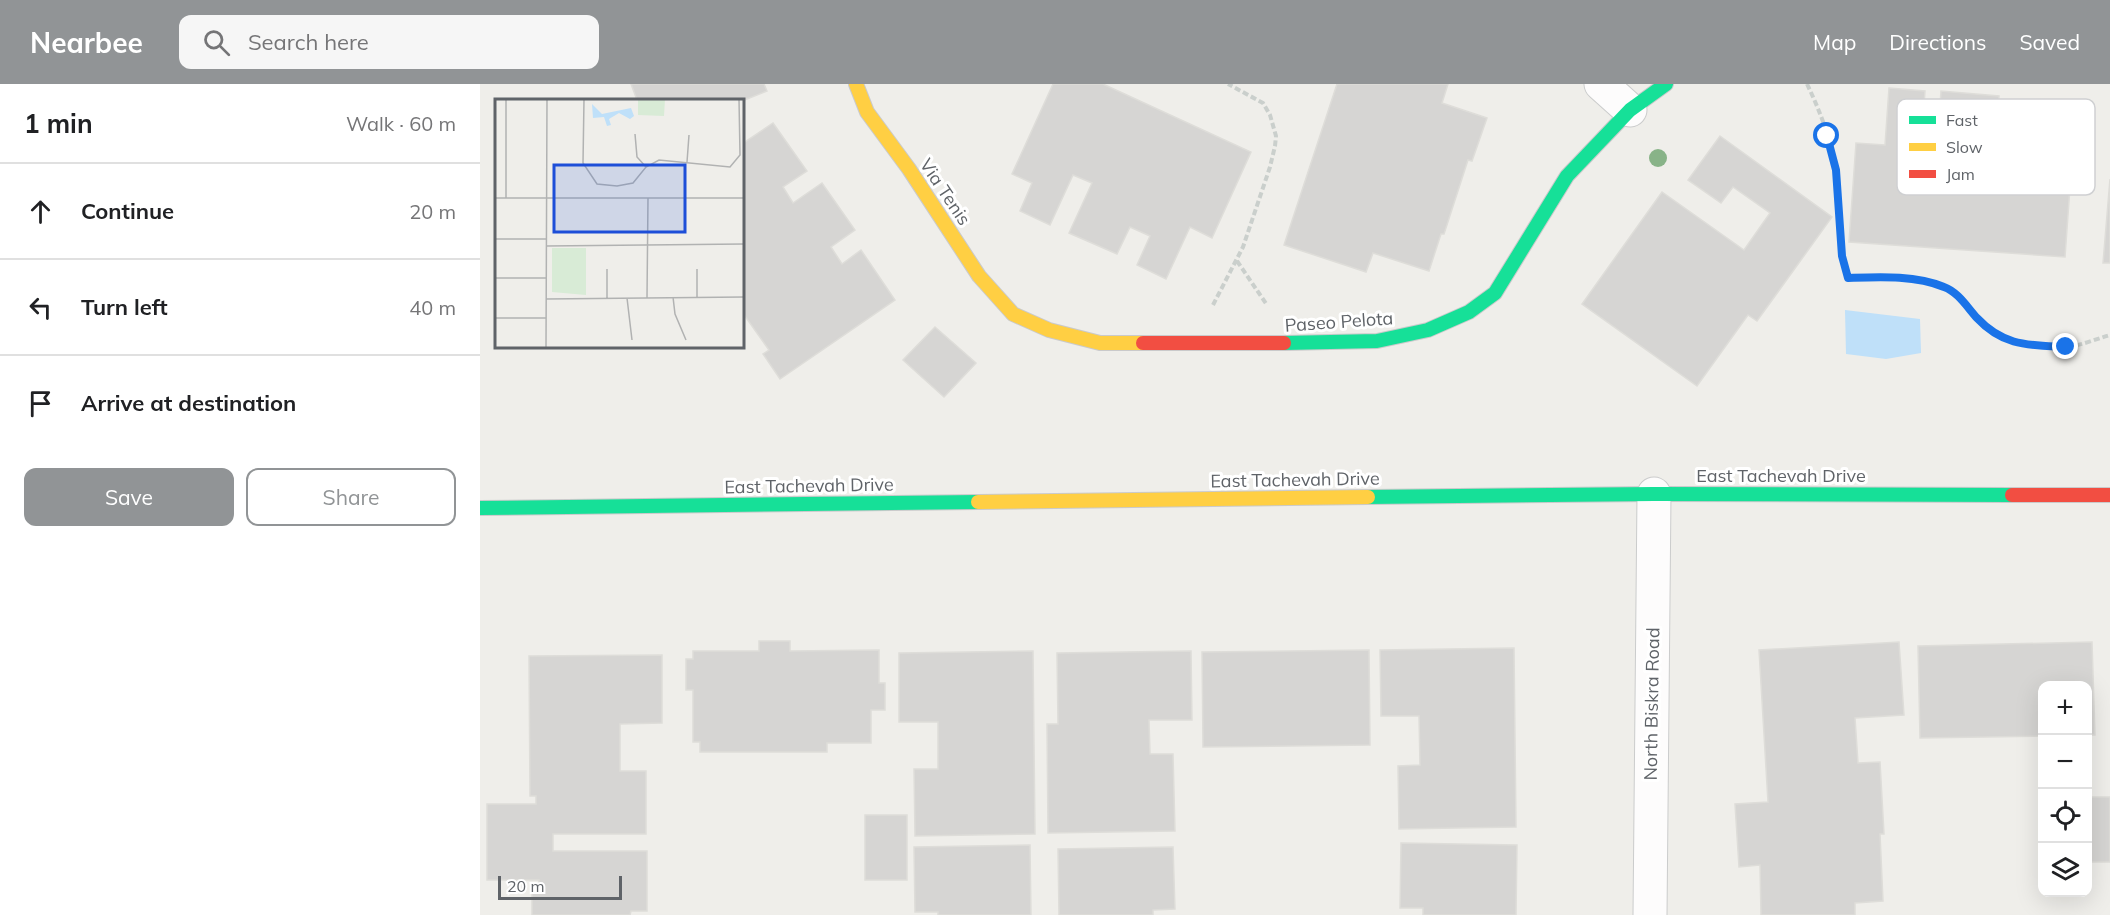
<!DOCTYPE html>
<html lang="en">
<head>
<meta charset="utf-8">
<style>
  :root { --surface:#fff; --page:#f6f6f6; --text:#202124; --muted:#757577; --line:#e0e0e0; --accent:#919496 }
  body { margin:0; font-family:Mulish,sans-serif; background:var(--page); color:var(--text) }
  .controls { position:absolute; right:18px; bottom:18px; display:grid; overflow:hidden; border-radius:12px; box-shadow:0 6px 24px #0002 }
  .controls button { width:54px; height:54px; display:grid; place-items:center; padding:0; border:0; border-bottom:2px solid var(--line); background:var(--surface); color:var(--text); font:30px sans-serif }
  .scale { position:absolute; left:18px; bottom:15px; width:124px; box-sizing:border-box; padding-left:6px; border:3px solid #5f6368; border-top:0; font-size:16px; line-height:21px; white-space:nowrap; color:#5f6368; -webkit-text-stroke:4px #fff; paint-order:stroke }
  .stop { position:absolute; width:18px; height:18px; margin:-14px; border:4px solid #1a73e8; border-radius:50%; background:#fff }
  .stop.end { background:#1a73e8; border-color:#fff; box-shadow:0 2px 6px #0008 }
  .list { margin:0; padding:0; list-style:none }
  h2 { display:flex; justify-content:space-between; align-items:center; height:78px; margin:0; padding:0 24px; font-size:26px }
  h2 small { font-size:20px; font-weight:400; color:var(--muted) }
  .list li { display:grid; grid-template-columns:39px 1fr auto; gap:18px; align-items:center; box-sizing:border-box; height:96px; padding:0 24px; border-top:2px solid var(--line) }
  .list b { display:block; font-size:22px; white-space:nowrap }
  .list em { font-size:20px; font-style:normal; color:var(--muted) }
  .actions { display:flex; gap:12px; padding:18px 24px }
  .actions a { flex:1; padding:14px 0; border:2px solid var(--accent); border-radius:12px; text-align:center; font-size:21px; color:var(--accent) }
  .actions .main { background:var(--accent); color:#fff }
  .icon { flex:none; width:33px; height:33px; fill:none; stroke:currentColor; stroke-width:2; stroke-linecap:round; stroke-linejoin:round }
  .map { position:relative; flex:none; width:1630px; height:831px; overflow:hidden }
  header { display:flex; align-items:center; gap:36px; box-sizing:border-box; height:84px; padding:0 30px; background:var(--accent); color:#fff }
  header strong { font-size:28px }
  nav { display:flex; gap:33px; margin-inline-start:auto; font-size:21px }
  .search { width:420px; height:54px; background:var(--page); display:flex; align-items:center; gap:15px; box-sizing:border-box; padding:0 21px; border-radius:12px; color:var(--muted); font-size:22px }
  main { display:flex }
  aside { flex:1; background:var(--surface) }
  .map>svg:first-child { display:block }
</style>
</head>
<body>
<header>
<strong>Nearbee</strong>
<div class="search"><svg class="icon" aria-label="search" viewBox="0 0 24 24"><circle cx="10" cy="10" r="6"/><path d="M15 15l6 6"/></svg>Search here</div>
<nav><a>Map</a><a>Directions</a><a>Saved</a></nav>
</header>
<main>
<aside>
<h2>1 min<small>Walk · 60 m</small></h2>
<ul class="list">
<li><svg class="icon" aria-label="ahead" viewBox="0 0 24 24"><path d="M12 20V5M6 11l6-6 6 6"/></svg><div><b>Continue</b></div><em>20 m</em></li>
<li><svg class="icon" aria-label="left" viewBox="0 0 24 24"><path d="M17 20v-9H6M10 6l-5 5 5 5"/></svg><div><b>Turn left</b></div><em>40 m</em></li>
<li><svg class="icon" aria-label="arrive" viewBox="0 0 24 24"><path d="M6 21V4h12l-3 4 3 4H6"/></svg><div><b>Arrive at destination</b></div></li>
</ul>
<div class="actions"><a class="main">Save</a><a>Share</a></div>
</aside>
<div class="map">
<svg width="1630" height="831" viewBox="0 0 1630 831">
  <rect width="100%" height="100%" fill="#efeeea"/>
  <!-- water -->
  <path fill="#bfe0f9" d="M1365 226 1440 235 1441 269 1406 275 1366 270Z"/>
  <!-- building -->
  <g fill="#d6d5d3" stroke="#deddd9" stroke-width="1.5">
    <path d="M151 0H284L287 7 262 17 157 16Z"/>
    <path d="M573 0H623L771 68 732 154 710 143 686 195 657 181 670 152 650 143 637 170 589 149 612 99 593 91 570 141 540 127 552 99 532 90Z"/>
    <path d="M857 0H968L962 19 1007 34 992 77 988 76 964 150H961L949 187 893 169 886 188 804 161Z"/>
    <path d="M1409 4 1445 7 1442 50 1458 51 1461 7 1519 12 1516 54 1541 56 1544 23 1574 25 1570 56 1593 61 1585 173 1369 158 1376 59 1405 61Z"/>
    <path d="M293 39 327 87 303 103 313 119 342 99 375 146 351 163 362 180 381 166 415 216 300 295 283 270 289 266 262 228V60Z"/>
    <path d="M1240 52 1352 133 1277 237 1268 231 1217 302 1102 220 1182 108 1264 166 1290 129 1253 103 1241 119 1208 96Z"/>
    <path d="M1630 95V179H1623Z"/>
    <path d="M455 243 496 279 464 313 423 276Z"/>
    <path d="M279 557H310V567L399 566V599H405V626H391V659H347V668H220V658H213V606H206V575H213V567H279Z"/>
    <path d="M1419 558 1424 631 1375 634 1378 679 1400 678 1404 750H1400L1403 817 1375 819V831H1281L1280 781 1259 783 1255 720 1288 718 1279 566Z"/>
    <path d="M1612 558 1615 651H1608V602H1562V652L1440 654 1438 562Z"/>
    <path d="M1034 564 1036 743 919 745 918 682 940 681 939 632H901L900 566Z"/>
    <path d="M889 566 890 661 723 663 722 568Z"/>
    <path d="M553 567 555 750 435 752 434 685H458V638H419V569Z"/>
    <path d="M711 567 712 636H669L670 670H693L695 747 568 749 567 640H578L577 569Z"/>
    <path d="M182 571V639L140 640V687H166V750H73V767H167V827H151L150 831H52V808H59V796H7V720H56V712H50L49 572Z"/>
    <rect x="1608" y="713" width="22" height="65"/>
    <rect x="385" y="731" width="42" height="65"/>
    <path d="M921 759 1037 761 1036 831H943V824H920Z"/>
    <path d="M550 761 551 831H458V828H435L434 763Z"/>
    <path d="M693 763 695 825 673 826V831H579L578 765Z"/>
  </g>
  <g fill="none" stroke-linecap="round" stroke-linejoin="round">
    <!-- street casing -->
    <g stroke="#cbcccc" stroke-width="35">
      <g id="street">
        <path d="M1121 0 1150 26"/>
        <path d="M1170 831 1174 410"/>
      </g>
    </g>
    <!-- fast casing -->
    <g stroke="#cacacb" stroke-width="16">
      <g id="fast">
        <path d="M804 259 897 257 948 246 989 228 1015 209 1087 92 1150 26 1186 0"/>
        <path d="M888 413 1174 410 1532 411"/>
        <path d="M0 424 498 418"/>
      </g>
    </g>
    <!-- slow casing -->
    <g stroke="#cacacb" stroke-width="16">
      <g id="slow">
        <path d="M376 0 387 28 429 85 499 192 533 230 569 246 620 259H663"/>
        <path d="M498 418 888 413"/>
      </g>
    </g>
    <!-- jam casing -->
    <g stroke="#cacacb" stroke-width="16">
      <g id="jam">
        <path d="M663 259H804"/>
        <path d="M1532 411H1630"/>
      </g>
    </g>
    <!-- path -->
    <g stroke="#cacfcc" stroke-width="4" stroke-dasharray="6 3" stroke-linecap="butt">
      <path d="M1327 0C1340 27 1352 58 1356 88 1361 123 1357 160 1368 194 1399 193 1434 191 1464 203 1480 209 1488 226 1500 237 1524 259 1554 265 1585 263 1600 262 1616 255 1630 251"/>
      <path d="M757 177 787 221"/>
      <path d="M733 221 763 163 790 83 795 62 796 52 790 31 783 19 748 0"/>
    </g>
    <!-- street -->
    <use href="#street" stroke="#fdfcfc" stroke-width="33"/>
    <!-- fast -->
    <use href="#fast" stroke="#16e098" stroke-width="14"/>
    <!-- slow -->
    <use href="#slow" stroke="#ffcf43" stroke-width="14"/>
    <!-- jam -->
    <use href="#jam" stroke="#f24e42" stroke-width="14"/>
  </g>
  <!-- trees -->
  <circle fill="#88b388" cx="1178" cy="74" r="9"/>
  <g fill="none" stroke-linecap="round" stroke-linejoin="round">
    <!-- route -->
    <path stroke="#1a73e8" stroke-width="8" d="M1347 52 1356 86 1362 172 1368 194C1399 193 1435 191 1464 203 1478 208 1487 223 1497 234 1524 263 1550 261 1586 263"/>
  </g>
  <g text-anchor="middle" stroke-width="6" stroke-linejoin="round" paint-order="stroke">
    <!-- street labels -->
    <g font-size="18" fill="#5f6368" stroke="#fff">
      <text transform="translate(465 108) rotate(56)" y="6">Via Tenis</text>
      <text transform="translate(859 238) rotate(-4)" y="6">Paseo Pelota</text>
      <text x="1301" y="398">East Tachevah Drive</text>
      <text transform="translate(815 396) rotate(-1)" y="6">East Tachevah Drive</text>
      <text transform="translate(329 402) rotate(-1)" y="6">East Tachevah Drive</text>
      <text transform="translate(1172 620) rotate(-89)" y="6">North Biskra Road</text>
    </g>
  </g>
  <!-- overview -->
  <g transform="translate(15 15)">
    <rect width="249" height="249" fill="#efeeea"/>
    <path d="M170 0 169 17 143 16V0ZM57 149H91V196L57 193Z" fill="#d8ebd6"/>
    <path d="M97 5 107 15 136 9 139 17 135 20 124 14 114 20 116 26 112 27 109 18 98 19Z" fill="#bfe0f9"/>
    <path fill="none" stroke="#b1b2b2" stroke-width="1.5" d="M11 0V99M89 0 88 64 102 85 122 87 138 84 151 68 164 61 235 68 245 56 244 0M140 35 142 58 151 68M192 63 194 36M0 99H249M0 140H51M51 147 249 145M112 170V199M202 170V198M0 179H51M178 198 180 215 191 241M132 199 137 241M152 199 153 99M51 200 249 198M0 219H51M51 249 52 0"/>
    <path fill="#1d4ed8" fill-opacity="0.15" stroke="#1d4ed8" stroke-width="3" d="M59 66H190V133H59Z"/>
    <rect width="249" height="249" fill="none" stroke="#5f6368" stroke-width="3"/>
  </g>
  <!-- legend -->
  <rect x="1417" y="15" width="198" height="96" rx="9" fill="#fff" stroke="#cfd0d2" stroke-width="1.5"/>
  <rect x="1429" y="32" width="27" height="8" fill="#16e098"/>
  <rect x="1429" y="59" width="27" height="8" fill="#ffcf43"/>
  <rect x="1429" y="86" width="27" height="8" fill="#f24e42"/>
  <g font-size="16" fill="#5f6368">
    <text x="1466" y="42">Fast</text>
    <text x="1466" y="69">Slow</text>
    <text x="1466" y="96">Jam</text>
  </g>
</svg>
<div class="controls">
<button>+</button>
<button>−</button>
<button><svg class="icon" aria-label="locate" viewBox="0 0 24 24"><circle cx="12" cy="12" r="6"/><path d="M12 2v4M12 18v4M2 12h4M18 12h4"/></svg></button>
<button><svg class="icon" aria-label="layers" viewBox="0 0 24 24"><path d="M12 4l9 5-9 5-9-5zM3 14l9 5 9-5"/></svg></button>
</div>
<div class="scale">20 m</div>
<div class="stop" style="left:1347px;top:52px"></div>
<div class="stop end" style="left:1586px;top:263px"></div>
</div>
</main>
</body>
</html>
